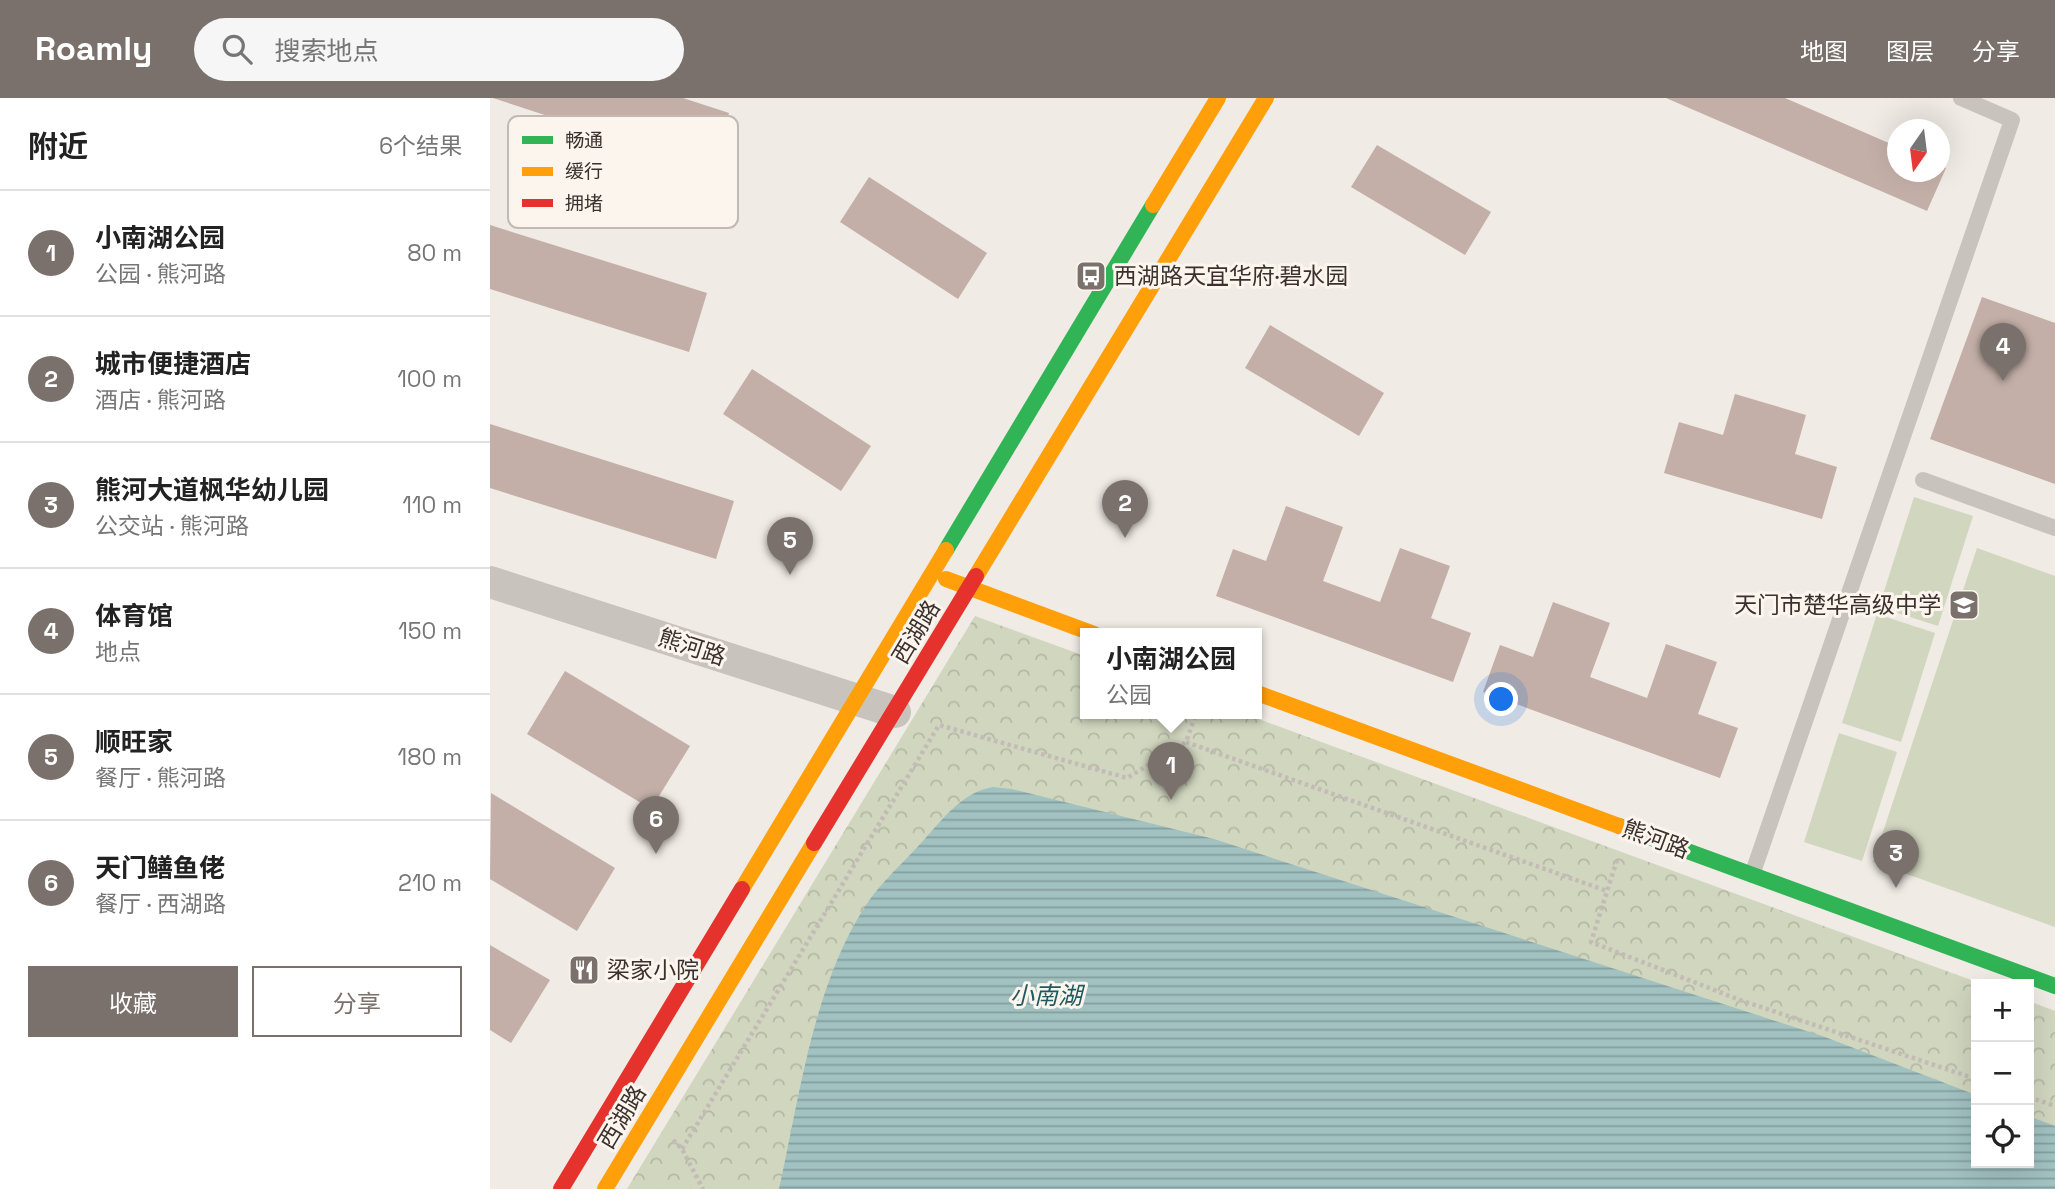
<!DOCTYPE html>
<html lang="zh">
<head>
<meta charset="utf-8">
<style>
  :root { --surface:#fff; --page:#f6f6f6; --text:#222; --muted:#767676; --line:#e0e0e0; --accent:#7a716c }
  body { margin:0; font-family:"Space Grotesk","Noto Sans SC",sans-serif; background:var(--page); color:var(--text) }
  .controls { position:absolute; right:21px; bottom:21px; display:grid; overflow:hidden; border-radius:0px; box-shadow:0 7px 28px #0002 }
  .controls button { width:63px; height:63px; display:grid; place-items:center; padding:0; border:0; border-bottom:2px solid var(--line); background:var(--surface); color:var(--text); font:35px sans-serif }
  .compass { position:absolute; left:1397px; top:21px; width:63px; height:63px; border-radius:50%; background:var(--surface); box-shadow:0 7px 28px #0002; rotate:194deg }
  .you { position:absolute; left:1012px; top:602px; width:24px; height:24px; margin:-18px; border:5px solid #fff; border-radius:50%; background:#1a73e8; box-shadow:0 0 0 10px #1a73e833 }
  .badge { display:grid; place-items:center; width:46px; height:46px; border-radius:50%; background:var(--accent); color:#fff; font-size:23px; font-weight:700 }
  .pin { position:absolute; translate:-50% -58px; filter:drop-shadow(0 2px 4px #0008) }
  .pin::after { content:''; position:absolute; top:37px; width:24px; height:21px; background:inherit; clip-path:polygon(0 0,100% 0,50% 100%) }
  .popup { position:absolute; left:590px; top:530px; width:182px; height:91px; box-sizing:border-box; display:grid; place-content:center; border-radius:0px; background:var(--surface); filter:drop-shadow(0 2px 5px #0005); font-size:23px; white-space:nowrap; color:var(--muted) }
  .popup b { font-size:26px; color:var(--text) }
  .popup::after { content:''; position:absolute; left:50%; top:100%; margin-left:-14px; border:14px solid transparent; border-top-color:var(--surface) }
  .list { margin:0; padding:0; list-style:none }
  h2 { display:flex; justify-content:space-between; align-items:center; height:91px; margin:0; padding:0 28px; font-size:30px }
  h2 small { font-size:23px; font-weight:400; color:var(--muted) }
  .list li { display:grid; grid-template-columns:46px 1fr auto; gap:21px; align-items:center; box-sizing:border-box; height:126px; padding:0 28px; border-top:2px solid var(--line) }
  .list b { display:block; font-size:26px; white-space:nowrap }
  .list p { margin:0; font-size:23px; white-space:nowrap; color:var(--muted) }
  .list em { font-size:23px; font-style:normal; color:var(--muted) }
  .actions { display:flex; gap:14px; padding:21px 28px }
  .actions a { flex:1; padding:16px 0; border:2px solid var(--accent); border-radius:0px; text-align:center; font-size:24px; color:var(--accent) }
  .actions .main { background:var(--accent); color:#fff }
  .icon { flex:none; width:38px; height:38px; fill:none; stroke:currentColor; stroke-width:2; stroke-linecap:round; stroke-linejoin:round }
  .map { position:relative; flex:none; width:1565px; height:1091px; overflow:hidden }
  header { display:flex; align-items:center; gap:42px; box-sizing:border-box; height:98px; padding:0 35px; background:var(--accent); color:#fff }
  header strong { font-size:33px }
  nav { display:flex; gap:38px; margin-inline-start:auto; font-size:24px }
  .search { width:490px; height:63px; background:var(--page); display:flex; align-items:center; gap:18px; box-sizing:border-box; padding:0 24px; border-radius:38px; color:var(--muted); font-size:26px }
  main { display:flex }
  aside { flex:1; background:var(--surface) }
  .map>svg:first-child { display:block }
</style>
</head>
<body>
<header>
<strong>Roamly</strong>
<div class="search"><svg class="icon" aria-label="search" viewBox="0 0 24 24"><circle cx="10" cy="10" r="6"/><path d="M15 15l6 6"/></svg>搜索地点</div>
<nav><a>地图</a><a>图层</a><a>分享</a></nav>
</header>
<main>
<aside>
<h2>附近<small>6个结果</small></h2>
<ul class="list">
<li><span class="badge">1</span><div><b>小南湖公园</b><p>公园 · 熊河路</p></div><em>80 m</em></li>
<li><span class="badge">2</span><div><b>城市便捷酒店</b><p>酒店 · 熊河路</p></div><em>100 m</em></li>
<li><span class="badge">3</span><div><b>熊河大道枫华幼儿园</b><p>公交站 · 熊河路</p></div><em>110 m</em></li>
<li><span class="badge">4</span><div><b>体育馆</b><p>地点</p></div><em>150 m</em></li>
<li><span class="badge">5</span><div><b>顺旺家</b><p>餐厅 · 熊河路</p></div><em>180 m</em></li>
<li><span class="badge">6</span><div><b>天门鳝鱼佬</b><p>餐厅 · 西湖路</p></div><em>210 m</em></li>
</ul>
<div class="actions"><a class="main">收藏</a><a>分享</a></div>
</aside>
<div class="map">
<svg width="1565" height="1091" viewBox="0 0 1565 1091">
  <defs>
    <pattern id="park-crowns" width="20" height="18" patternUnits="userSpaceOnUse" patternTransform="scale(1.75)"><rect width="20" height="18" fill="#d1d6bf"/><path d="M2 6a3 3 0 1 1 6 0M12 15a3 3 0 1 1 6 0" fill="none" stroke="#b4b8a4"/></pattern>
    <pattern id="water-rules" width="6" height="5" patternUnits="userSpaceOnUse" patternTransform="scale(1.75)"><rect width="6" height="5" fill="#a1c2c1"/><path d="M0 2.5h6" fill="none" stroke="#849e9d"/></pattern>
  </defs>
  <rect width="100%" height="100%" fill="#f0ebe5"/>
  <!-- park -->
  <path fill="url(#park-crowns)" d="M485 518 595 558V616H755L1492 886H1486V1065H1539V903L1565 913V1091H137Z"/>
  <!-- garden -->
  <g fill="#d1d6bf">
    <path d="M1424 399 1483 418 1448 528 1389 509Z"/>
    <path d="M1487 450 1565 478V829L1383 764Z"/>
    <path d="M1387 516 1445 535 1411 644 1352 625Z"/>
    <path d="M1349 635 1407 654 1372 763 1314 744Z"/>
  </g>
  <!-- water -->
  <path fill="url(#water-rules)" d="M503 689 522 691 724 741 1335 939 1486 997V1065H1539V1018L1565 1028V1091H289C310 997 323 888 376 807 391 784 414 764 433 743 453 721 472 694 503 689Z"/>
  <!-- building -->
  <g fill="#c3afa7">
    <path d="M3 0H193L239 15 220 71Z"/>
    <path d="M1176 0H1295L1408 49V74H1450V67L1456 70 1437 113Z"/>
    <path d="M887 47 1001 114 975 157 861 89Z"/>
    <path d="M379 79 497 155 468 201 350 124Z"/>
    <path d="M0 127 217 195 199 254 0 191Z"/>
    <path d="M1492 199 1565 225V386L1440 341Z"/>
    <path d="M780 227 894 295 869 338 755 270Z"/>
    <path d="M262 271 381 348 351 393 233 316Z"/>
    <path d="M1245 296 1316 317 1305 356 1347 369 1332 421 1174 375 1189 324 1233 337Z"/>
    <path d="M0 326 244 403 226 461 0 390Z"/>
    <path d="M796 408 853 429 833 483 890 504 910 450 960 468 941 520 981 535 963 584 726 498 743 451 776 463Z"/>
    <path d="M1063 504 1120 525 1100 579 1157 600 1176 546 1227 564 1208 616 1248 630 1230 680 993 594 1010 547 1043 559Z"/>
    <path d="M75 573 200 648 161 711 37 636Z"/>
    <path d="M1 695 125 770 87 833 0 781Z"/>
    <path d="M0 847 60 882 21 945 0 932Z"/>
  </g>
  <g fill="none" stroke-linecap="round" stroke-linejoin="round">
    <!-- path -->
    <g stroke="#c2bbb6" stroke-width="4.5" stroke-dasharray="3.5 3.5" stroke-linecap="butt">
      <path d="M696 644 1117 793"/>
      <path d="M1127 762 1101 844 1250 902 1486 981"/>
      <path d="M1539 999 1565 1008"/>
      <path d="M183 1042 192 1051 213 1091"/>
      <path d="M192 1051 449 627 637 680 696 644 706 616"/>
    </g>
    <!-- lane -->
    <g stroke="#c9c3be" stroke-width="16">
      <path d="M1433 382 1565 430"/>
      <path d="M1262 777 1522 22 1471 0"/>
    </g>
    <!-- street -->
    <path stroke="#c9c3be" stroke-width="32" d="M0 484 405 614"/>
    <!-- fast -->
    <g stroke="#30b455" stroke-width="16">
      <path d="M456 452 663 107"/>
      <path d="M1129 728 1565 888"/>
    </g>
    <!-- slow -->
    <g stroke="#ff9f0a" stroke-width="16">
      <path d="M663 107 728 0"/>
      <path d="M486 478 776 0"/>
      <path d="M456 481 604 536"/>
      <path d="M767 595 1129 728"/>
      <path d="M252 791 456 452"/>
      <path d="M115 1091 324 745"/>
    </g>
    <!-- jam -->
    <g stroke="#e5322d" stroke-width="16">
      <path d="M324 745 486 478"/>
      <path d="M71 1091 252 791"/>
    </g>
  </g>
  <!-- icons -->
  <defs>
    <g id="bus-square" transform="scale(1.575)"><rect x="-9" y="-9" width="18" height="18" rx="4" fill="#7a716c" stroke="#fbf5ee"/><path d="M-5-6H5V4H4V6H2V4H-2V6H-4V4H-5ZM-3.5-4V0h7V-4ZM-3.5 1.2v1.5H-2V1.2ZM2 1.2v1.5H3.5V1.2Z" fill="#fff"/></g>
    <g id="school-square" transform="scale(1.575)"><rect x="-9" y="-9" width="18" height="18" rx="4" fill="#7a716c" stroke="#fbf5ee"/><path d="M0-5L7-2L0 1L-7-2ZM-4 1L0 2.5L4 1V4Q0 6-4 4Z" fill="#fff"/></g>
    <g id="restaurant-square" transform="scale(1.575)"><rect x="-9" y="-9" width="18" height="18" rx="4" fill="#7a716c" stroke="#fbf5ee"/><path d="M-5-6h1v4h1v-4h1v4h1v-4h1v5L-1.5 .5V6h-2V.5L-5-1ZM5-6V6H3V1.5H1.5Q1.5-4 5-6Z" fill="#fff"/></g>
  </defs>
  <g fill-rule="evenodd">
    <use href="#bus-square" x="601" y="178"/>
    <use href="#school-square" x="1474" y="507"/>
    <use href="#restaurant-square" x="94" y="872"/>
  </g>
  <g text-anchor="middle" stroke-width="6" stroke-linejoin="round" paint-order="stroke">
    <!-- poi labels -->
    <g font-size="23" fill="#3b302b" stroke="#fbf5ee" text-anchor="start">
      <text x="624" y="186">西湖路天宜华府·碧水园</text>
      <text x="1451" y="515" text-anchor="end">天门市楚华高级中学</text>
      <text x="117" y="880">梁家小院</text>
    </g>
    <!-- street labels -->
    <g font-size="23" fill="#3b302b" stroke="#fbf5ee">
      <text transform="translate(426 534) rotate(-59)" y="8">西湖路</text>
      <text transform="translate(202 549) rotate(18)" y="8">熊河路</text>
      <text transform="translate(1166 741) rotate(20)" y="8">熊河路</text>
      <text transform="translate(132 1019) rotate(-59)" y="8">西湖路</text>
    </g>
    <!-- water labels -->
    <g font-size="24" font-style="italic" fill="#1f5a5e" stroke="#fbf5ee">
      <text x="556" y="906">小南湖</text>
    </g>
  </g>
  <!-- legend -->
  <rect x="18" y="18" width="230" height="112" rx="10" fill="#fbf5ee" stroke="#c1bab4" stroke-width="2"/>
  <rect x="32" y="38" width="31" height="8" fill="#30b455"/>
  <rect x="32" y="69" width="31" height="9" fill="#ff9f0a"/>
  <rect x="32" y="101" width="31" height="8" fill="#e5322d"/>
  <g font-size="19" fill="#3b302b">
    <text x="75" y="49">畅通</text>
    <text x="75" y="80">缓行</text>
    <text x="75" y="112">拥堵</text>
  </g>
</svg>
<div class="controls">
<button>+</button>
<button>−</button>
<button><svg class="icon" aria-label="locate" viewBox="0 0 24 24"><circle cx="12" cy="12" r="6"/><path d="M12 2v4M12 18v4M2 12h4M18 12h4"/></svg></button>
</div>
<svg class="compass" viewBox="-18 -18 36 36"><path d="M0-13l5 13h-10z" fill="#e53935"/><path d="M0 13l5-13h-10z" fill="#767676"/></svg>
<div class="you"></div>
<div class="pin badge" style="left:681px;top:702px">1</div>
<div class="popup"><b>小南湖公园</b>公园</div>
<div class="pin badge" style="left:635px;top:440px">2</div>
<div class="pin badge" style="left:1406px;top:790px">3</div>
<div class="pin badge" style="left:1513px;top:283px">4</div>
<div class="pin badge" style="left:300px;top:477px">5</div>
<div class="pin badge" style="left:166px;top:756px">6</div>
</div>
</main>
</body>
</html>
